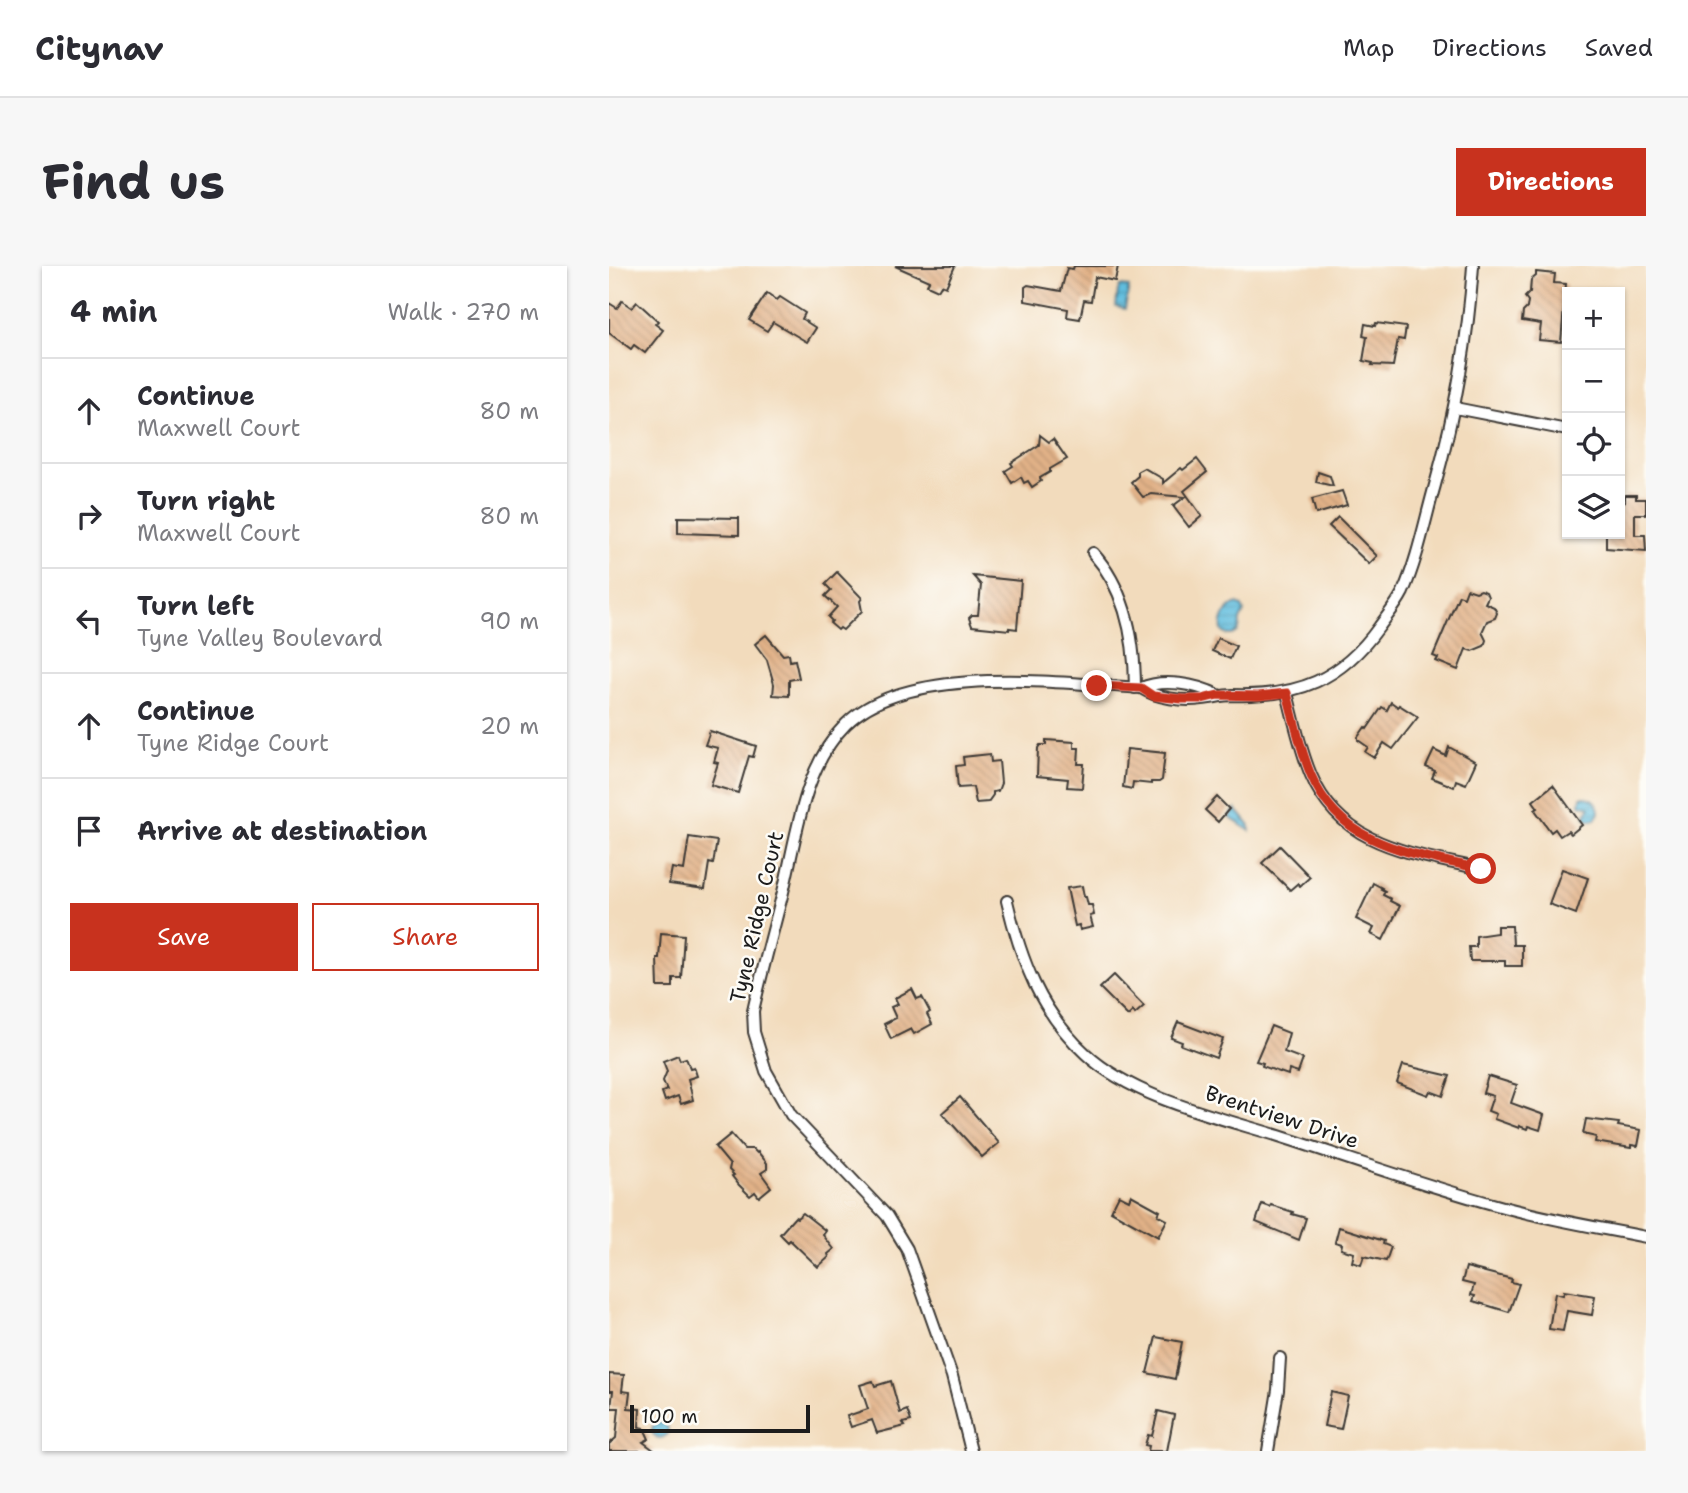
<!DOCTYPE html>
<html lang="en">
<head>
<meta charset="utf-8">
<style>
  :root { --surface:#fff; --page:#f7f7f7; --text:#2b2b33; --muted:#7c7c81; --line:#e1e1e2; --accent:#c8321e }
  body { margin:0; font-family:"Shantell Sans",sans-serif; background:var(--page); color:var(--text) }
  .controls { position:absolute; right:21px; top:21px; display:grid; overflow:hidden; border-radius:0px; box-shadow:0 2px 5px #0004 }
  .controls button { width:63px; height:63px; display:grid; place-items:center; padding:0; border:0; border-bottom:2px solid var(--line); background:var(--surface); color:var(--text); font:35px sans-serif }
  .scale { position:absolute; left:21px; bottom:18px; width:180px; box-sizing:border-box; padding-left:7px; border:4px solid #1c1c1c; border-top:0; font-size:19px; line-height:24px; white-space:nowrap; color:#1c1c1c; -webkit-text-stroke:5px #fdfcf7; paint-order:stroke }
  .stop { position:absolute; width:21px; height:21px; margin:-16px; border:5px solid #c8321e; border-radius:50%; background:#fff }
  .stop.end { background:#c8321e; border-color:#fff; box-shadow:0 2px 7px #0008 }
  .list { margin:0; padding:0; list-style:none }
  h2 { display:flex; justify-content:space-between; align-items:center; height:91px; margin:0; padding:0 28px; font-size:30px }
  h2 small { font-size:23px; font-weight:400; color:var(--muted) }
  .list li { display:grid; grid-template-columns:46px 1fr auto; gap:21px; align-items:center; box-sizing:border-box; height:105px; padding:0 28px; border-top:2px solid var(--line) }
  .list b { display:block; font-size:26px; white-space:nowrap }
  .list p { margin:0; font-size:23px; white-space:nowrap; color:var(--muted) }
  .list em { font-size:23px; font-style:normal; color:var(--muted) }
  .actions { display:flex; gap:14px; padding:21px 28px }
  .actions a { flex:1; padding:16px 0; border:2px solid var(--accent); border-radius:0px; text-align:center; font-size:24px; color:var(--accent) }
  .actions .main { background:var(--accent); color:#fff }
  .icon { flex:none; width:38px; height:38px; fill:none; stroke:currentColor; stroke-width:2; stroke-linecap:round; stroke-linejoin:round }
  .map { position:relative; flex:none; width:1037px; height:1185px; overflow:hidden; border-radius:0px }
  header { display:flex; align-items:center; gap:42px; box-sizing:border-box; height:98px; padding:0 35px; background:var(--surface); border-bottom:2px solid var(--line) }
  header strong { font-size:33px }
  nav { display:flex; gap:38px; margin-inline-start:auto; font-size:24px }
  .intro { display:flex; align-items:center; justify-content:space-between; box-sizing:border-box; height:168px; padding:0 42px }
  h1 { margin:0; font-size:49px }
  .button { padding:18px 32px; border-radius:0px; background:var(--accent); color:#fff; font-size:24px; font-weight:700 }
  main { display:flex; gap:42px; padding:0 42px }
  aside { flex:1; background:var(--surface); border-radius:0px; box-shadow:0 2px 5px #0004 }
  .map>svg:first-child { display:block }
</style>
</head>
<body>
<header>
<strong>Citynav</strong>
<nav><a>Map</a><a>Directions</a><a>Saved</a></nav>
</header>
<div class="intro"><h1>Find us</h1><a class="button">Directions</a></div>
<main>
<aside>
<h2>4 min<small>Walk · 270 m</small></h2>
<ul class="list">
<li><svg class="icon" aria-label="ahead" viewBox="0 0 24 24"><path d="M12 20V5M6 11l6-6 6 6"/></svg><div><b>Continue</b><p>Maxwell Court</p></div><em>80 m</em></li>
<li><svg class="icon" aria-label="right" viewBox="0 0 24 24"><path d="M7 20v-9h11M14 6l5 5-5 5"/></svg><div><b>Turn right</b><p>Maxwell Court</p></div><em>80 m</em></li>
<li><svg class="icon" aria-label="left" viewBox="0 0 24 24"><path d="M17 20v-9H6M10 6l-5 5 5 5"/></svg><div><b>Turn left</b><p>Tyne Valley Boulevard</p></div><em>90 m</em></li>
<li><svg class="icon" aria-label="ahead" viewBox="0 0 24 24"><path d="M12 20V5M6 11l6-6 6 6"/></svg><div><b>Continue</b><p>Tyne Ridge Court</p></div><em>20 m</em></li>
<li><svg class="icon" aria-label="arrive" viewBox="0 0 24 24"><path d="M6 21V4h12l-3 4 3 4H6"/></svg><div><b>Arrive at destination</b></div></li>
</ul>
<div class="actions"><a class="main">Save</a><a>Share</a></div>
</aside>
<div class="map">
<svg width="1037" height="1185" viewBox="0 0 1037 1185">
  <defs>
    <pattern id="water-rules" width="6" height="5" patternUnits="userSpaceOnUse" patternTransform="scale(1.75)"><rect width="6" height="5" fill="#60bdde"/><path d="M0 2.5h6" fill="none" stroke="#53a2be"/></pattern>
    <pattern id="building-back-hatch" width="6" height="6" patternUnits="userSpaceOnUse" patternTransform="scale(1.75)"><rect width="6" height="6" fill="#e1b187"/><path d="M-1 5l2 2M0 0l6 6M5-1l2 2" fill="none" stroke="#c09874"/></pattern>
  </defs>
  <rect width="100%" height="100%" fill="#fdfcf7"/>
  <filter id="ink" filterUnits="userSpaceOnUse"><feTurbulence type="fractalNoise" baseFrequency=".0143" numOctaves="2"/><feDisplacementMap in="SourceGraphic" scale="14" xChannelSelector="R" yChannelSelector="G"/><feConvolveMatrix kernelMatrix="1 2 1 2 8 2 1 2 1" color-interpolation-filters="sRGB"/></filter>
  <filter id="wash" filterUnits="userSpaceOnUse"><feTurbulence type="fractalNoise" baseFrequency=".00686" numOctaves="4" result="noise"/><feDisplacementMap in="SourceGraphic" scale="28" xChannelSelector="R" yChannelSelector="G"/><feGaussianBlur stdDeviation="1.57" result="paint"/><feColorMatrix in="noise" values="0 0 0 0 0 0 0 0 0 0 0 0 0 0 0 0 0 1.4 0 .05"/><feComposite in="paint" operator="in"/></filter>
  <g filter="url(#wash)">
    <rect width="100%" height="100%" fill="#f2dbbc"/>
    <!-- water -->
    <g fill="url(#water-rules)" stroke="#3e6c7d" stroke-width="2">
      <path d="M511 20 520 21 516 43 507 41 509 24Z"/>
      <path d="M628 338 633 340 635 346 631 354 630 364C626 370 619 371 613 365 611 354 617 342 628 338Z"/>
      <path d="M972 531C982 530 990 536 990 547L986 553 980 554 977 552 976 549 981 541 971 538Z"/>
      <path d="M627 543 641 560V565L620 551Z"/>
      <circle cx="51" cy="1164" r="8"/>
    </g>
    <g id="blocks">
      <!-- building -->
      <g fill="url(#building-back-hatch)">
        <path d="M286 0H346L337 21 332 19 329 24 318 19 320 15Z"/>
        <path d="M465 0H509L506 15 486 11 482 35 475 34 471 53 458 51 459 43 416 35V21L419 19 452 25 458 2 464 3Z"/>
        <path d="M927 6 946 8 945 17 957 18 952 76 930 74 932 58 913 55 914 46 918 42 919 35 916 31 921 26 922 14 927 10Z"/>
        <path d="M158 27 168 34 171 31 196 47 193 53 207 62 198 76 164 56 158 65 140 54Z"/>
        <path d="M13 35 23 42 28 36 49 55 46 58 54 64 36 87 25 79 22 83 0 67V37L8 42Z"/>
        <path d="M767 57 797 61 795 74 789 73 784 100 763 99 764 97 754 95 758 71 754 70 756 58 766 60Z"/>
        <path d="M431 169 440 176 444 173 458 193 441 203V206L431 212 432 215 423 221 419 215 415 217 412 211 403 217 396 205 404 200 402 197 430 179Z"/>
        <path d="M588 193 598 206 575 225 593 250 580 261 564 240 576 231 542 228 534 231 522 216 529 210V205L535 202 554 213V217L572 202 574 204Z"/>
        <path d="M709 206 721 210 724 220 707 216Z"/>
        <path d="M733 225 738 239 707 248 703 233Z"/>
        <path d="M1016 229H1027V233H1037V248H1026V269H1036L1037 285 997 282V268H1011V241L1016 236Z"/>
        <path d="M69 251 130 252V269L69 267Z"/>
        <path d="M729 251 768 290 760 298 720 260Z"/>
        <path d="M228 306 253 332 251 335 253 345 234 364 231 362 229 364 221 357 223 355 219 351 228 341 216 330 222 324 216 318Z"/>
        <path d="M364 310 412 315 408 363 400 362V364L363 360 360 352 363 349H369L372 319Z"/>
        <path d="M858 323 867 326 872 324 877 326 879 331 876 337 885 341 888 347 886 352 878 355 873 366 877 374 875 380 863 385 857 383 849 404 827 395 829 392 824 390 850 329 855 331Z"/>
        <path d="M157 369 174 389 180 388 181 395 186 394 190 412 180 414V430L164 429 165 418 158 394 146 378Z"/>
        <path d="M609 372 627 380 621 393 603 385Z"/>
        <path d="M782 436 789 441 790 439 809 451 784 483 775 477 765 492 756 486 759 481 749 474V471L756 461 758 463 773 441 778 444Z"/>
        <path d="M101 465 147 480 144 491 140 490 129 527 102 519 109 497 105 496 109 482 96 479Z"/>
        <path d="M437 474 465 476V482H470L469 498H475L473 522 458 521 459 513 428 510 429 482 431 479H437Z"/>
        <path d="M840 481 867 496 857 518 847 514 845 521 823 512 826 505 817 501 825 484 837 490Z"/>
        <path d="M518 483 556 487 553 514 550 516H542V518L524 516 523 523 514 521Z"/>
        <path d="M381 488 382 496 390 495 392 517 389 525 384 526V529L379 536 367 537 364 521 349 522 347 500 355 499 354 491Z"/>
        <path d="M944 519 973 559 962 568 959 565 951 570 946 563 942 566 926 544 929 542 924 535Z"/>
        <path d="M608 531 620 543 609 556 596 544Z"/>
        <path d="M80 571 108 575 104 598 100 597 96 623 60 618 63 602 75 604Z"/>
        <path d="M671 580 701 611 691 620 689 617 681 624 653 597Z"/>
        <path d="M953 603 979 612 967 648 940 638Z"/>
        <path d="M764 617 773 622 772 623 776 625 774 629 782 633 781 635 791 640 774 674 762 668 765 662 747 653Z"/>
        <path d="M473 620 475 631H477L479 639H483L485 649 481 650 484 661 471 664 470 659 466 660 458 622Z"/>
        <path d="M888 660H903L904 679H913V700H896V695H861L860 681H867V670L888 667Z"/>
        <path d="M52 667 75 669 72 712H64V721H49L48 692H50Z"/>
        <path d="M505 709 535 740 526 748 524 745 519 750 491 722Z"/>
        <path d="M303 723 308 733 313 731 321 746 318 748 323 758 305 768 302 763 282 773 275 758 287 752 282 741 289 738 286 732Z"/>
        <path d="M569 756 614 773 607 792 572 779 573 776 562 772Z"/>
        <path d="M662 760 680 767 675 786 694 793 689 807 680 804 679 809 653 800 654 797 647 795Z"/>
        <path d="M69 789 71 794 77 792 81 802 85 801 88 810 79 813 84 834 72 838 69 830 56 835 53 826 58 824 54 815 58 805 54 795Z"/>
        <path d="M794 799 841 810 834 830 821 825 819 829 788 817Z"/>
        <path d="M879 810 908 819 902 837 935 849 931 864 919 860 918 863 910 860V862L885 853 887 848 879 845 884 830 874 827Z"/>
        <path d="M351 831 390 877 373 891 333 847Z"/>
        <path d="M977 853 1010 857 1009 860 1032 864 1029 880 1022 879V882L986 876 987 871 974 868Z"/>
        <path d="M122 868 135 883H144L148 887 149 886 158 897V903L152 907 162 921 150 931 146 926 141 930 130 919 123 910 125 909 120 904 121 899 106 881Z"/>
        <path d="M510 929 520 934 522 929 551 945 549 949 558 954 549 971 502 945Z"/>
        <path d="M653 938 661 941 662 939 684 946 683 948 697 952 690 974 647 956Z"/>
        <path d="M194 947 217 965 214 969 225 983 219 988 220 991 209 1001 181 974 179 976 171 968 186 951 188 952Z"/>
        <path d="M730 961 775 975 774 978 782 981 777 995 755 990 752 999 743 996 745 987 732 983 733 978 726 976Z"/>
        <path d="M857 1001 903 1013 902 1016 910 1018 900 1046 864 1035 866 1030 862 1029 865 1019 853 1016Z"/>
        <path d="M955 1025 986 1030 983 1049 958 1045 954 1065 940 1063 946 1027 954 1029Z"/>
        <path d="M547 1071 573 1076 566 1113 538 1107Z"/>
        <path d="M0 1108 15 1109 13 1125 21 1126 19 1142 31 1143 30 1161 35 1162 40 1173 34 1176 46 1185H0V1178L7 1172 10 1142H2L4 1125H0Z"/>
        <path d="M264 1115 266 1120 282 1115 291 1147 298 1144 302 1155 294 1157 296 1160 268 1167 263 1154 242 1161 238 1150 259 1143 251 1119Z"/>
        <path d="M722 1126 739 1130 732 1163 715 1160Z"/>
        <path d="M549 1145 565 1149 558 1185H539L540 1180 536 1179 539 1169 543 1170Z"/>
      </g>
    </g>
  </g>
  <g filter="url(#ink)">
    <use href="#blocks" fill-opacity="0" stroke="#3c3934" stroke-width="2"/>
    <g fill="none" stroke-linecap="round" stroke-linejoin="round">
      <!-- street casing -->
      <g stroke="#3c3934" stroke-width="14">
        <g id="street">
          <path d="M846 142 958 164"/>
          <path d="M484 287C517 324 526 373 526 422"/>
          <path d="M532 422C554 412 587 418 609 429"/>
          <path d="M678 427C685 454 691 483 702 509 733 582 804 587 872 603"/>
          <path d="M398 635C412 694 431 746 477 788 524 832 609 851 670 870 742 893 814 919 887 939 936 953 987 961 1037 971"/>
          <path d="M362 1185 343 1110 298 983 278 950 182 849 157 805 145 766 144 745C153 705 164 665 174 626 188 570 194 501 237 458 298 397 452 417 532 422 548 432 574 436 593 433 605 432 612 429 624 429 689 431 732 414 770 361 778 350 788 338 794 326 809 292 816 254 826 219 846 147 859 74 864 0"/>
          <path d="M659 1185 669 1124 671 1092"/>
        </g>
      </g>
      <!-- street -->
      <use href="#street" stroke="#fff" stroke-width="10"/>
    </g>
  </g>
  <g fill="none" stroke-linecap="round" stroke-linejoin="round" filter="url(#ink)">
    <!-- route -->
    <path stroke="#c8321e" stroke-width="9" d="M488 420 532 422 544 430 573 433H593L609 429 649 430 678 427C685 454 691 483 702 509 733 582 804 587 872 603"/>
  </g>
  <g text-anchor="middle" stroke-width="5" stroke-linejoin="round" paint-order="stroke">
    <!-- street labels -->
    <g font-size="21" fill="#1c1c1c" stroke="#fdfcf7">
      <text transform="translate(148 651) rotate(-77)" y="7">Tyne Ridge Court</text>
      <text transform="translate(673 851) rotate(18)" y="7">Brentview Drive</text>
    </g>
  </g>
</svg>
<div class="controls">
<button>+</button>
<button>−</button>
<button><svg class="icon" aria-label="locate" viewBox="0 0 24 24"><circle cx="12" cy="12" r="6"/><path d="M12 2v4M12 18v4M2 12h4M18 12h4"/></svg></button>
<button><svg class="icon" aria-label="layers" viewBox="0 0 24 24"><path d="M12 4l9 5-9 5-9-5zM3 14l9 5 9-5"/></svg></button>
</div>
<div class="scale">100 m</div>
<div class="stop" style="left:872px;top:603px"></div>
<div class="stop end" style="left:488px;top:420px"></div>
</div>
</main>
</body>
</html>
